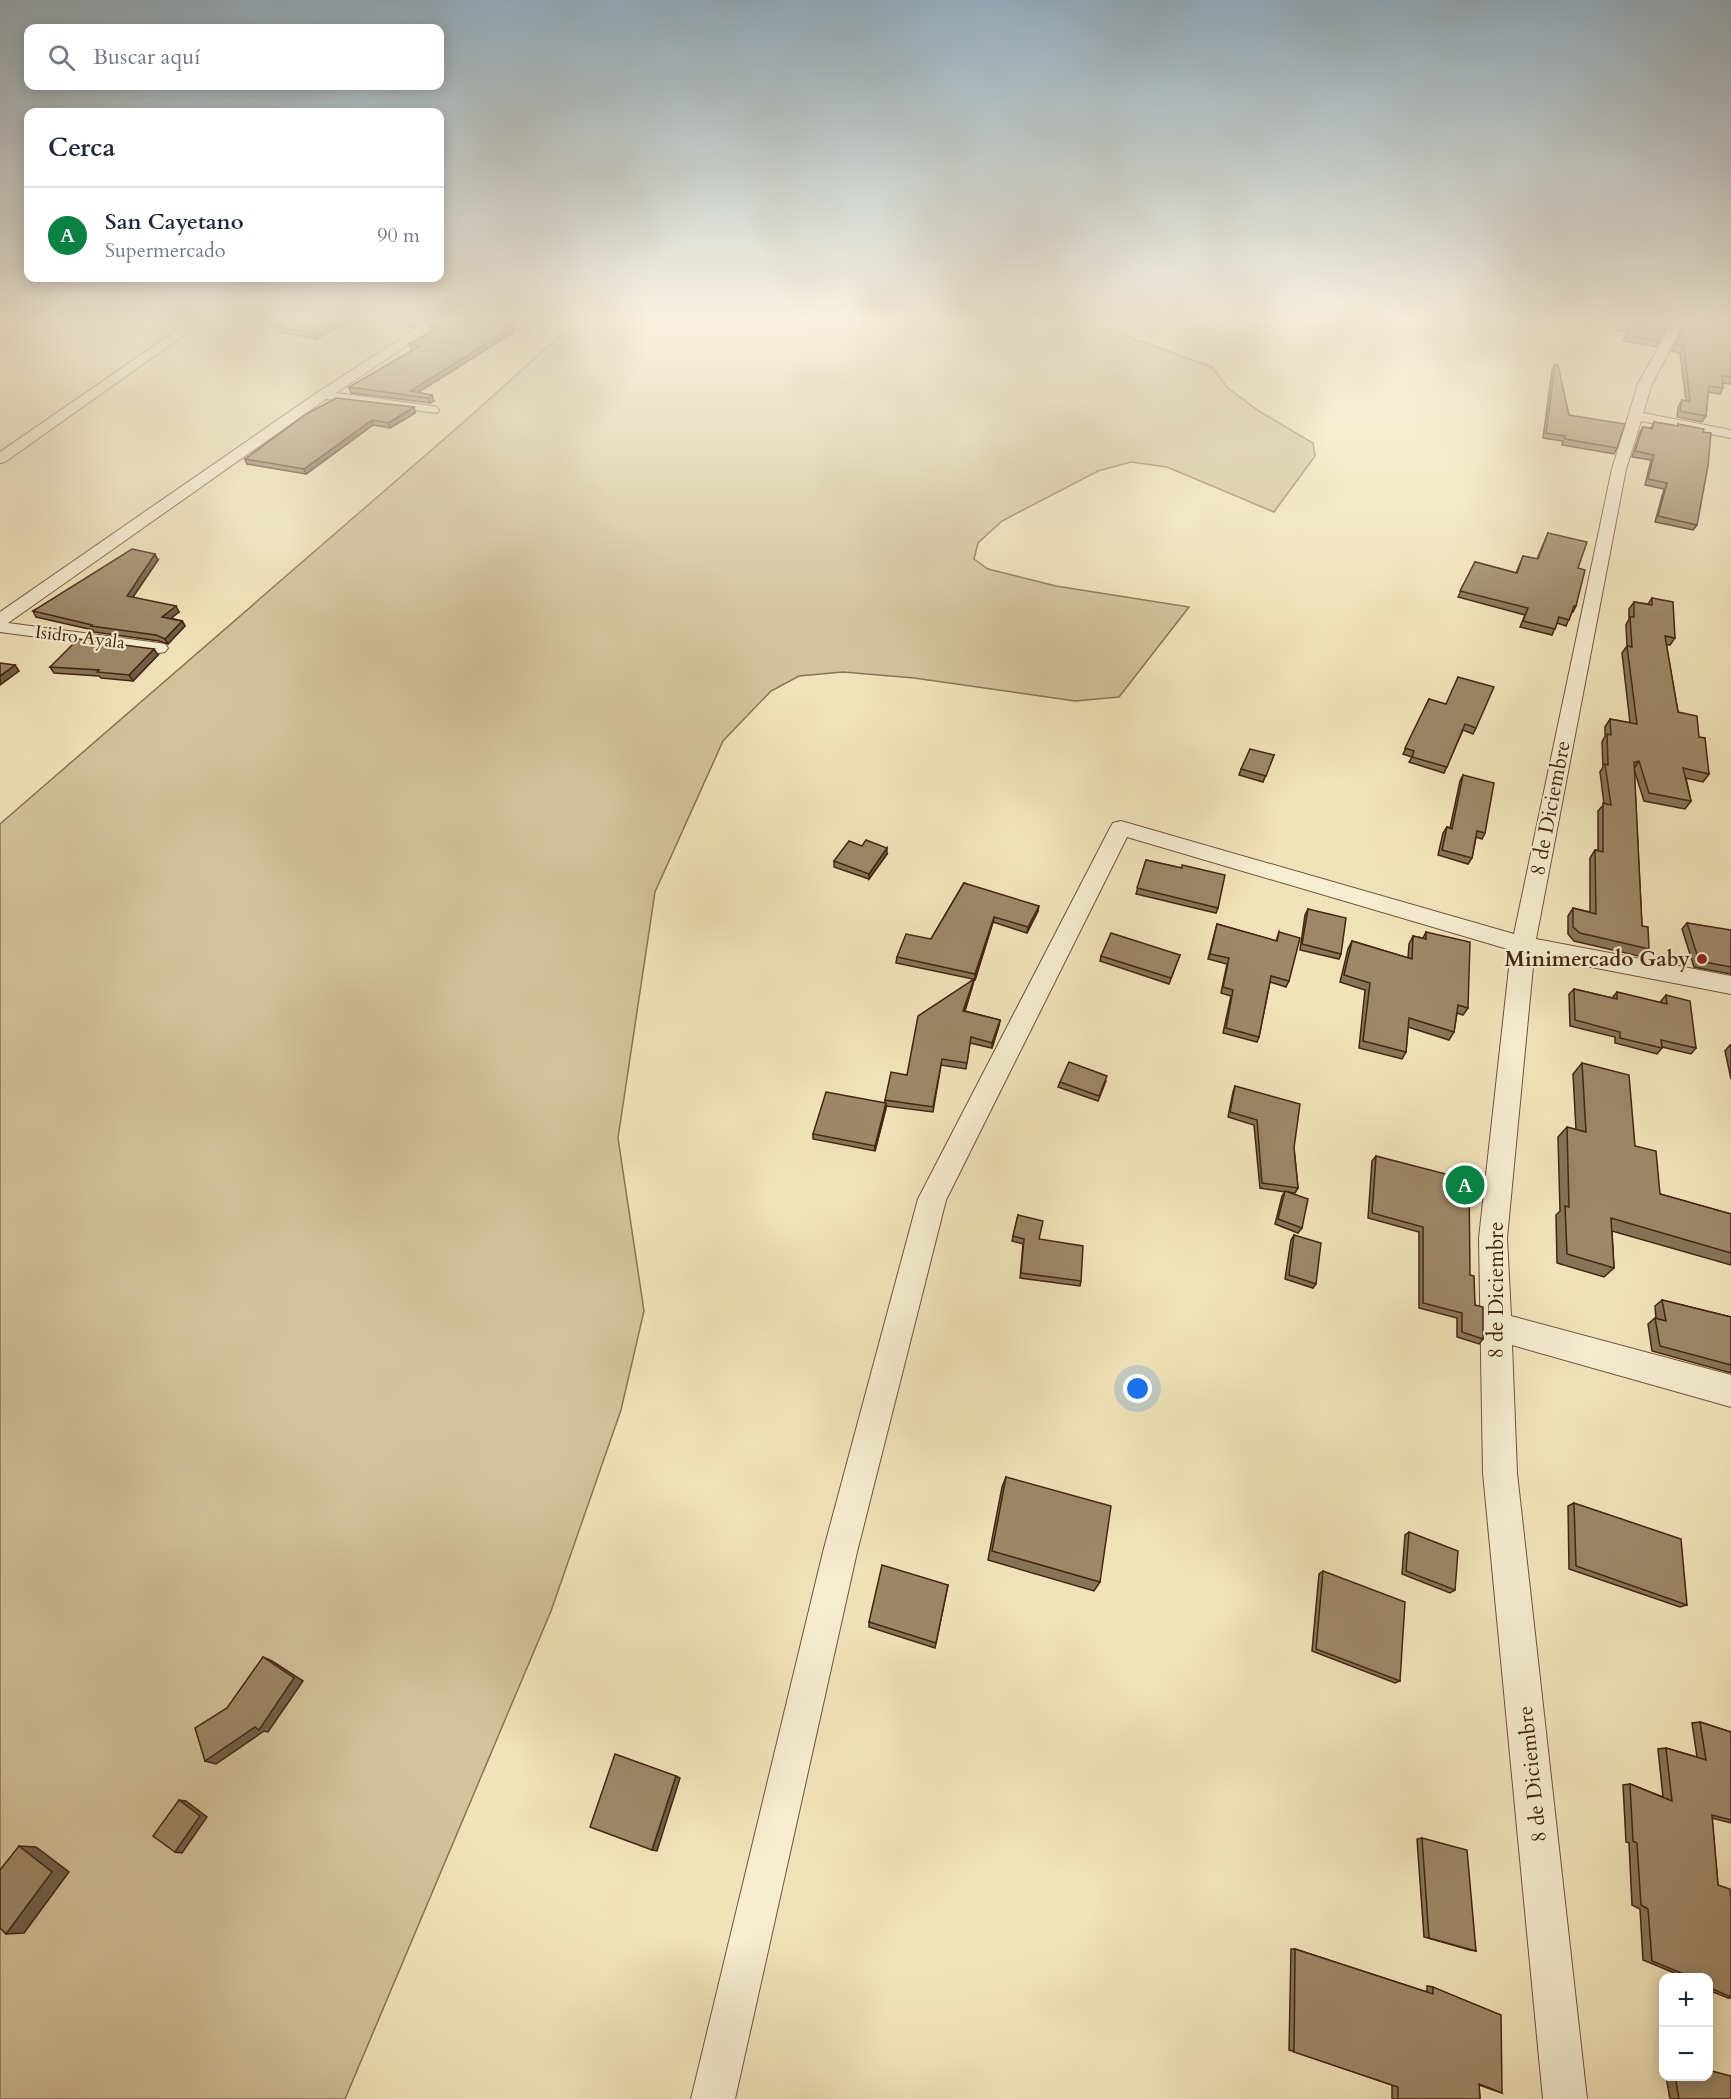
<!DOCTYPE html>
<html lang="es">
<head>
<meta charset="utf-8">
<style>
  :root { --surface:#fff; --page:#f2f2f3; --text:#1f2937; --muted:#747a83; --line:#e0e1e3; --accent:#0b8043 }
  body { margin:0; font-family:Cardo,serif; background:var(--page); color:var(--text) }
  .controls { position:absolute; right:18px; bottom:18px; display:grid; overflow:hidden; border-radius:12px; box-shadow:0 3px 15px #0003 }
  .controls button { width:54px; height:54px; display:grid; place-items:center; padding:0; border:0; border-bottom:2px solid var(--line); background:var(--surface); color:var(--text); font:30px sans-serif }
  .you { position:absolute; left:1138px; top:1389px; width:21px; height:21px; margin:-15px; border:4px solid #fff; border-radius:50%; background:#1a73e8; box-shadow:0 0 0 9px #1a73e833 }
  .badge { display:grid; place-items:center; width:39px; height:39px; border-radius:50%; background:var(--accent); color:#fff; font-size:20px; font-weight:700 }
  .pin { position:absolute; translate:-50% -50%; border:3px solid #fff; box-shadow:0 2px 6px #0006 }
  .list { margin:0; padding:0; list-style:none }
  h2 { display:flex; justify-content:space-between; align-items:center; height:78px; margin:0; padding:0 24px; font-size:26px }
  h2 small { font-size:20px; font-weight:400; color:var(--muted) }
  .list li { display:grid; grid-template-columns:39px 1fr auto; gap:18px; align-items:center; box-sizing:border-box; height:96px; padding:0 24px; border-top:2px solid var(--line) }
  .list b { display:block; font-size:22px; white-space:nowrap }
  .list p { margin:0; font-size:20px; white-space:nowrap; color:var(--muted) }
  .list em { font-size:20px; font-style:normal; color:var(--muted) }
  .icon { flex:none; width:33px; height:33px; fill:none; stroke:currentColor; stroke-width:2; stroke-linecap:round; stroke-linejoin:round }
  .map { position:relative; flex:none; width:1731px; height:2099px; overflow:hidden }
  .search { position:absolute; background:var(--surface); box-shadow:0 3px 15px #0003; left:24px; top:24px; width:420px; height:66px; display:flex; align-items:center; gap:15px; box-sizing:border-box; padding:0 21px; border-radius:12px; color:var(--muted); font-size:22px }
  .panel { position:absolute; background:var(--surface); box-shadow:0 3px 15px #0003; left:24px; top:108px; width:420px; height:174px; border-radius:12px }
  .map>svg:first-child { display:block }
</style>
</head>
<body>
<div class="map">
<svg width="1731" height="2099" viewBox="0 0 1731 2099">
  <rect width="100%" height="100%" fill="#f1e3b9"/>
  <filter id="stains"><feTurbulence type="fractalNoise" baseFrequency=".00333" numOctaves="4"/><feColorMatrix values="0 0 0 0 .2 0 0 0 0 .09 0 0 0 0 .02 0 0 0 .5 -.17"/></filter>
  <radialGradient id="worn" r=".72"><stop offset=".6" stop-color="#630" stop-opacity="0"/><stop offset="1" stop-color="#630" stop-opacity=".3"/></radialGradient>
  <!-- green -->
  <path fill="#d3c39c" stroke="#8b7456" stroke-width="1.5" d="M576 321H1085L1212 367 1228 388 1259 411 1313 443 1315 456 1274 512 1167 467 1131 462 1098 471 1002 521 978 543 974 559 988 569 1056 586 1189 607 1119 697 1075 701 914 678 843 672 799 676 771 691 723 741 655 892 618 1138 644 1311 621 1410 551 1611 345 2099H0V824L465 421Z"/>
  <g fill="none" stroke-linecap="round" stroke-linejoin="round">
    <!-- street casing -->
    <g stroke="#6e543a" stroke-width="2">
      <g id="street">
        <path d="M190 321H204L5 462 0 463V452Z"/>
        <path d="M428 321H443L336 393 432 406 437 407 439 410 437 413 326 399 8 623 159 643 165 644 168 648 165 652 159 653 0 632V612L318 392Z"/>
        <path d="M493 321H521L543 325 545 328 539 332 499 325Z"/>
        <path d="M1673 321H1685L1652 384 1643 413 1731 430V438L1641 421 1626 469 1536 939 1731 976V994L1534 956 1507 1238 1511 1316 1731 1375V1407L1512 1345 1517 1473 1587 2099H1543L1483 1473 1479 1238 1511 950 1127 837 946 1200 857 1552 735 2099H691L823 1552 918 1199 1110 828 1113 823 1121 821 1514 934 1612 469 1638 384Z"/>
      </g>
    </g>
    <!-- street -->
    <use href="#street" fill="#f6edd2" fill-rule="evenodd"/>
  </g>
  <!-- wall -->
  <g fill="#877559" stroke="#432510" stroke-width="1.5">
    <path d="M245 321H350L316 339 280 332 279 328Z"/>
    <path d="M381 321H424L414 328Z"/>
    <path d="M1621 321H1670L1656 347 1623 341 1627 332 1617 331Z"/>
    <path d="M1686 321H1731V384L1723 383V388L1720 394 1708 392 1706 416 1702 422 1677 417 1678 407 1682 400 1686 401 1680 353 1672 351Z"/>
    <path d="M430 326 513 327 514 332 419 392 434 401 430 403 351 393 349 387 413 350H411L409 344 433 331H432Z"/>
    <path d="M1555 365 1569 415 1617 448 1614 454 1562 445 1563 441 1543 438 1552 370Z"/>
    <path d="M414 407 415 413 390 428 373 425 306 474 247 464 245 459Z"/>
    <path d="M1654 422 1677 426 1678 424 1697 525 1693 530 1655 522 1664 489 1645 485 1651 460 1632 457 1640 432 1643 427 1651 428Z"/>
    <path d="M1548 533 1578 568 1576 606 1573 612H1572L1566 626 1557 623 1552 635 1520 627 1525 615 1458 597 1475 562 1516 573 1523 556 1537 559Z"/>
    <path d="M158 560 133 597 179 612 170 618 182 621 185 626 168 644 159 641 94 632 93 630 36 617 33 611Z"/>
    <path d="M1652 598 1675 638 1670 645H1666L1678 712 1699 737 1709 774 1703 782 1686 778 1691 801 1685 809 1644 801 1634 769 1642 926 1649 949 1643 957 1574 941 1568 934V916L1573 908 1590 912V858L1595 850H1598V811L1604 804 1600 772 1603 767 1602 742 1605 736V727L1610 719 1630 723 1622 653 1627 646 1626 625 1629 619V609L1634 602 1648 604Z"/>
    <path d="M158 655 133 681 101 678 99 676 54 673 50 667Z"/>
    <path d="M1429 699 1476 728 1473 734 1463 730 1444 773 1409 762 1412 757 1403 754Z"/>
    <path d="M1274 755 1263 782 1239 775 1241 769Z"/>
    <path d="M1463 775 1485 833 1482 839 1476 837 1472 858 1468 864 1438 855 1443 833 1447 827 1450 828 1460 781Z"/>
    <path d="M887 854 869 879 834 867V861Z"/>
    <path d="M1146 860 1181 868 1218 908 1216 913 1136 894Z"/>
    <path d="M964 883 1038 911 1027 933 993 922 975 980H974L973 984 965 1011 1000 1020 999 1025 992 1048 970 1043 966 1069 941 1065 933 1112 886 1106 875 1151 813 1139V1134L885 1103V1100L907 1075 973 979 896 963 897 957 931 939Z"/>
    <path d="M1308 909 1341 954 1339 959 1300 950 1305 915Z"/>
    <path d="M1687 923 1731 931V974L1694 967 1682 929Z"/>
    <path d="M1217 924 1276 941 1279 932 1289 981 1286 987 1270 982 1259 1037 1257 1042 1223 1033 1231 996 1221 993 1227 964 1208 959Z"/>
    <path d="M1426 932 1468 1008 1463 1015 1457 1013 1454 1032 1449 1040 1408 1027 1406 1052 1402 1059 1359 1048 1365 990 1340 982 1348 949 1352 941 1408 958 1409 944 1413 936 1423 938Z"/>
    <path d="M1180 955 1169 984 1100 961 1101 956Z"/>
    <path d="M1574 989 1612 998 1617 992 1661 1003V1001L1666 995 1696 1048 1691 1054 1662 1047V1048L1657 1054 1615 1043V1037L1570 1026 1569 994Z"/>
    <path d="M1730 1045H1731V1079L1725 1051Z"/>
    <path d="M1582 1063 1635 1146 1660 1194 1731 1214V1265L1612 1231 1614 1268 1604 1277 1557 1263 1556 1215 1560 1211 1558 1137 1567 1127 1576 1130 1573 1074Z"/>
    <path d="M1106 1081 1098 1101 1058 1087 1060 1082Z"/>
    <path d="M1235 1086 1294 1148 1298 1188 1295 1193 1287 1192 1302 1228 1298 1233 1275 1224 1282 1196 1285 1192 1260 1188 1254 1125 1228 1117 1233 1092Z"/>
    <path d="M1376 1156 1470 1275 1475 1305 1483 1339 1479 1344 1457 1337V1318L1419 1308V1232L1368 1218 1372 1161Z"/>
    <path d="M1018 1215 1039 1239 1081 1281 1080 1286 1020 1278 1023 1244 1012 1241Z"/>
    <path d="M1294 1235 1316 1284 1313 1288 1285 1279 1291 1240Z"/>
    <path d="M1662 1300 1731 1317V1373L1652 1351 1648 1324 1655 1318H1656L1655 1306Z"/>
    <path d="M1006 1477 1100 1582 1094 1591 988 1560 1002 1487Z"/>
    <path d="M1574 1503 1687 1605 1680 1607 1569 1569 1568 1506Z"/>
    <path d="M1409 1532 1455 1590 1450 1593 1402 1574 1405 1535Z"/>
    <path d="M1323 1571 1400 1681 1395 1683 1312 1651 1319 1574Z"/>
    <path d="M948 1585 935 1648 869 1627V1622Z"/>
    <path d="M1700 1722 1731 1732V1823L1712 1818 1718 1885 1731 1899V1998H1728L1708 1990V1977H1684L1643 1960 1640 1909 1632 1905 1629 1843 1626 1842 1623 1785 1630 1784 1663 1797 1658 1749 1666 1748 1697 1757 1692 1723Z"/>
    <path d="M1422 1838 1476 1951 1470 1950 1424 1937 1417 1839Z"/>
    <path d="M1291 1949H1295L1427 1992V1986L1433 1987 1502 2093 1479 2085 1480 2099H1392V2085L1289 2050Z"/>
    <path d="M1666 2076H1708L1731 2099H1670Z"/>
  </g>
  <!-- shaded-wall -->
  <g fill="#6e5f49" stroke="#432510" stroke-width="1.5">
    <path d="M338 321H350L316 339 314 334Z"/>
    <path d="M414 321H424L414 328 412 322Z"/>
    <path d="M513 327 514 332 412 396 410 391Z"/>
    <path d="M432 395 434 401 430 403 428 398Z"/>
    <path d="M414 407 415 413 390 428 388 423Z"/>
    <path d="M372 420 373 425 306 474 304 469Z"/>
    <path d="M155 554 158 560 130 601 127 596Z"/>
    <path d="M176 606 179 612 165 623 162 617Z"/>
    <path d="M182 621 185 626 168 644 165 639Z"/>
    <path d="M154 649 158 655 133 681 129 675Z"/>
    <path d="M15 665 19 671 0 685V676Z"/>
    <path d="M1639 761 1634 769V762Z"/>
    <path d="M887 848V854L869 879V874Z"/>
    <path d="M1039 906 1038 911 1027 933 1028 927Z"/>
    <path d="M994 917 993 922 975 980V974Z"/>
    <path d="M974 979 973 984 963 1017V1011Z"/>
    <path d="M1000 1020 999 1025 992 1048V1043Z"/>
    <path d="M886 1103V1109L875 1151V1146Z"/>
    <path d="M263 1657 272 1661 303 1681 268 1732 264 1731 216 1764 205 1761Z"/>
    <path d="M676 1776 680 1778 657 1851 652 1850Z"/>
    <path d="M179 1800 186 1801 207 1817 182 1853 175 1852Z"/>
    <path d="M19 1846 36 1847 69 1872 24 1933 6 1934Z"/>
  </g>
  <!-- building -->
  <g fill="#9d8868" stroke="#432510" stroke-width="1.5">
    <path d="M269 321H338L314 334 278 327 283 324Z"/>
    <path d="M437 321H496L513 327 410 391 432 395 428 398 349 387 420 346 409 344 440 328 430 326Z"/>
    <path d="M1622 321H1670L1659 341 1626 335 1631 326 1620 324Z"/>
    <path d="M1686 321H1731V377L1722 376 1723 388 1709 386 1706 416 1680 411 1682 400 1690 402 1684 346 1675 345Z"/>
    <path d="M1555 365H1558L1569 415 1625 424 1617 448 1565 439V436L1546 433Z"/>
    <path d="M336 398 414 407 388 423 372 420 304 469 245 459 305 415Z"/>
    <path d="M1654 422 1678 426V424L1704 429 1703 432 1711 433 1708 466 1697 525 1658 516 1667 483 1648 479 1654 455 1635 451 1643 427 1652 429Z"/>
    <path d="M1548 533 1587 542 1578 568 1585 570 1576 606H1574L1569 620 1559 617 1555 629 1523 621 1528 608 1460 591 1475 562 1517 573 1523 556 1538 559Z"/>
    <path d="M132 549 155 554 127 596 176 606 162 617 182 621 165 639 156 635 91 626 92 625 33 611Z"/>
    <path d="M1652 598 1673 602 1675 638 1665 636 1678 712 1697 716 1699 737 1705 738 1709 774 1683 768 1691 801 1649 793 1639 761 1634 762 1642 926 1648 927 1649 949 1580 933 1573 927V908L1596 914 1595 850 1603 852V803L1611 805 1605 764 1608 765 1607 734 1611 735 1610 719 1637 724 1627 646 1632 647 1630 617H1634V602L1652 605Z"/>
    <path d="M78 639 154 649 129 675 97 672 99 670 50 667Z"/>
    <path d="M0 663 15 665 0 676Z"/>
    <path d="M1458 677 1494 687 1476 728 1465 724 1447 767 1412 757 1414 751 1405 748 1429 699 1446 704Z"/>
    <path d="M1250 749 1274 755 1266 776 1241 769Z"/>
    <path d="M1463 775 1494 783 1485 833 1477 831 1472 858 1442 850 1447 827 1452 829Z"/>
    <path d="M866 840 887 848 869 874 834 861 849 841 862 846Z"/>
    <path d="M1146 860 1182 868V865L1225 875 1218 908 1137 888Z"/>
    <path d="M964 883 1039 906 1028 927 994 917 975 974 897 957 906 934 931 939Z"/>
    <path d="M1308 909 1346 918 1341 954 1302 944Z"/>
    <path d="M1687 923 1731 930V967L1699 961Z"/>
    <path d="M1217 924 1277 941 1279 932 1300 938 1289 981 1271 976 1259 1037 1226 1028 1233 990 1223 987 1229 958 1210 954Z"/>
    <path d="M1426 932 1470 942 1468 1008 1458 1005 1454 1032 1409 1018 1406 1052 1363 1041 1370 983 1344 975 1352 941 1412 959 1413 936 1426 939Z"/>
    <path d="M1111 933 1180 955 1171 978 1101 956Z"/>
    <path d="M974 979 963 1011 1000 1020 992 1043 971 1037 967 1063 942 1059 933 1107 885 1100 891 1072 907 1075 918 1016Z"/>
    <path d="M1574 989 1617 999V992L1667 1004 1666 995 1690 1001 1696 1048 1661 1040 1662 1048 1620 1038V1032L1575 1020Z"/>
    <path d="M1069 1062 1107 1076 1099 1096 1060 1082Z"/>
    <path d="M1582 1063 1629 1075 1635 1146 1656 1151 1660 1194 1731 1214V1253L1611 1218 1614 1268 1567 1254 1565 1206 1569 1207 1567 1127 1586 1132Z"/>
    <path d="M1235 1086 1300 1104 1294 1148 1298 1188 1262 1183 1257 1120 1230 1112Z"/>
    <path d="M826 1092 886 1103 875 1146 813 1134Z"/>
    <path d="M1376 1156 1469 1180 1470 1275 1474 1276 1475 1305 1483 1307V1339L1462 1332V1313L1423 1303V1227L1372 1213Z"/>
    <path d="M1285 1191 1308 1199 1302 1228 1278 1219Z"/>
    <path d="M1018 1215 1043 1221 1039 1239 1083 1246 1081 1281 1021 1273 1024 1239 1013 1236Z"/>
    <path d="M1294 1235 1321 1243 1316 1284 1289 1275Z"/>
    <path d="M1662 1300 1731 1317V1365L1660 1346 1655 1318 1666 1321Z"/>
    <path d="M1006 1477 1111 1506 1100 1582 992 1551Z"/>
    <path d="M1574 1503 1681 1539 1687 1605 1576 1566Z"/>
    <path d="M1409 1532 1458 1551 1455 1590 1406 1571Z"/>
    <path d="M882 1565 948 1585 936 1643 869 1622Z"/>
    <path d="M1323 1571 1405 1602 1400 1681 1316 1649Z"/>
    <path d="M263 1657 294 1678 259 1730 255 1727 205 1761 195 1728 227 1708Z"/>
    <path d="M1700 1722 1731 1732V1820L1712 1815 1718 1885 1730 1889 1731 1899V1997L1708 1987V1977H1691L1652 1961 1648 1909 1641 1905 1637 1843 1633 1841 1630 1784 1672 1801 1666 1748 1706 1760Z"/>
    <path d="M615 1754 676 1776 652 1850 590 1827Z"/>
    <path d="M179 1800 200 1816 175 1852 153 1836Z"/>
    <path d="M1422 1838 1467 1850 1476 1951 1429 1938Z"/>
    <path d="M19 1846 52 1872 6 1934 0 1928V1870Z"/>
    <path d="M1295 1949 1433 1994V1987L1501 2015 1502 2093 1479 2084 1480 2099H1398V2087L1294 2052Z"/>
    <path d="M1708 2070 1731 2076V2099H1679L1675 2076H1708Z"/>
  </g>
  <!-- sky -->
  <linearGradient id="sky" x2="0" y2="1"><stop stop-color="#94adbe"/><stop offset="0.52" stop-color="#f9f2e0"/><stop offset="1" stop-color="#f9f2e0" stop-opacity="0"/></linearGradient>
  <rect width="1731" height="615" fill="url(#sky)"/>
  <!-- markers -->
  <circle fill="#8f2418" stroke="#f6edd2" stroke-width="2" cx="1702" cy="959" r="6"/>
  <g text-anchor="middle" stroke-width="4.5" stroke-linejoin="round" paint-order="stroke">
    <!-- far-street labels -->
    <g font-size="18" fill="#432510" stroke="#f6edd2">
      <text transform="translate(80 637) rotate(7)" y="6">Isidro Ayala</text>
    </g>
    <!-- street labels -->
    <g font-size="21" fill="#432510" stroke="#f6edd2">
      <text transform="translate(1550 808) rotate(-79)" y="7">8 de Diciembre</text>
      <text transform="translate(1496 1290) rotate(-90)" y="7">8 de Diciembre</text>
      <text transform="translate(1532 1774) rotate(-96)" y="7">8 de Diciembre</text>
    </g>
    <!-- poi labels -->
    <g font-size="21" font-weight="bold" fill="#432510" stroke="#f6edd2" text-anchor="end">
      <text x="1690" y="966">Minimercado Gaby</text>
    </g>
  </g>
  <rect width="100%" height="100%" filter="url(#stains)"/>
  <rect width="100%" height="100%" fill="url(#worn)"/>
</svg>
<div class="controls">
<button>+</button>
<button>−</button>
</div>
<div class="you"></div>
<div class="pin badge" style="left:1465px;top:1185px">A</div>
<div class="search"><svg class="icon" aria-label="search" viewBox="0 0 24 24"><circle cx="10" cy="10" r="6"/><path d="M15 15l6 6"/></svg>Buscar aquí</div>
<section class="panel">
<h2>Cerca<small></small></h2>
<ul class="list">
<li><span class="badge">A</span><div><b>San Cayetano</b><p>Supermercado</p></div><em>90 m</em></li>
</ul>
</section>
</div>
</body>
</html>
